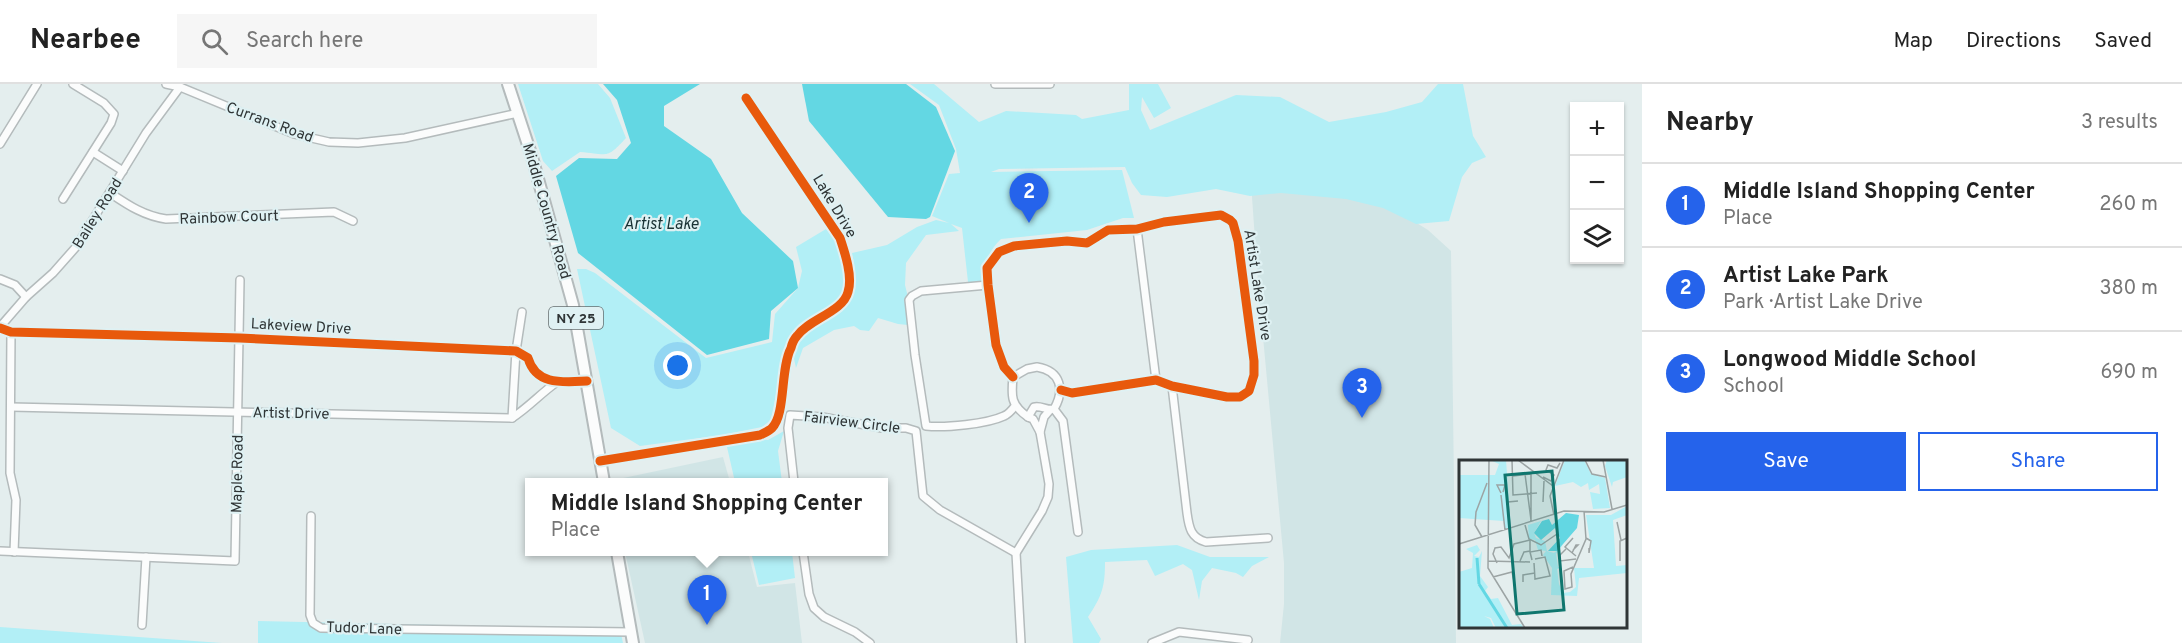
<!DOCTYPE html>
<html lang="en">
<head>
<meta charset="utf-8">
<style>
  :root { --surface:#fff; --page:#f6f6f6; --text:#222; --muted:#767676; --line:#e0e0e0; --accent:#2563eb }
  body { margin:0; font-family:Overpass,sans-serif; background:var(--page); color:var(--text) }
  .controls { position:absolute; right:18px; top:18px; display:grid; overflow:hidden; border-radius:0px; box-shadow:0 2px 4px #0004 }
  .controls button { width:54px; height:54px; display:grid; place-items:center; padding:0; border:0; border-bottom:2px solid var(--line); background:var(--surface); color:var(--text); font:30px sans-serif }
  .you { position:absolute; left:678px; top:282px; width:21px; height:21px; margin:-15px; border:4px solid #fff; border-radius:50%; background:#1a73e8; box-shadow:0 0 0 9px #1a73e833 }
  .badge { display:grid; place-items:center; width:39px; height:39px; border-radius:50%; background:var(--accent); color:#fff; font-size:20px; font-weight:700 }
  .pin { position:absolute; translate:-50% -50px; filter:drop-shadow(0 2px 3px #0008) }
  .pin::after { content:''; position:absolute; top:32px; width:21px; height:18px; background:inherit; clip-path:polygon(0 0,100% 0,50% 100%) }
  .popup { position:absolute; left:525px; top:394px; width:363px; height:78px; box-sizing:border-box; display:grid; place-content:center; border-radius:0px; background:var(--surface); filter:drop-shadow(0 2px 4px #0005); font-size:20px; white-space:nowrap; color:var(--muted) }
  .popup b { font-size:22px; color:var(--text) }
  .popup::after { content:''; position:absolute; left:50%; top:100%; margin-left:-12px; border:12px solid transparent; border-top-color:var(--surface) }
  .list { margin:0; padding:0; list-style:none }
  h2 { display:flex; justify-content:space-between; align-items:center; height:78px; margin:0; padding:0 24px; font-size:26px }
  h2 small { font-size:20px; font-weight:400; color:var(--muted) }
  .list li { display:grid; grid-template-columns:39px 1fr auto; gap:18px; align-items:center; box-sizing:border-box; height:84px; padding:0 24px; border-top:2px solid var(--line) }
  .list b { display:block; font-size:22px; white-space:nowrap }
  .list p { margin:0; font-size:20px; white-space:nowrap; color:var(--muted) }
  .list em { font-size:20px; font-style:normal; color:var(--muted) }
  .actions { display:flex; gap:12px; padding:18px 24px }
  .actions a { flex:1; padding:14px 0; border:2px solid var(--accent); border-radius:0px; text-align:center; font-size:21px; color:var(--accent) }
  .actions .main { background:var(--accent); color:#fff }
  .icon { flex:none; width:33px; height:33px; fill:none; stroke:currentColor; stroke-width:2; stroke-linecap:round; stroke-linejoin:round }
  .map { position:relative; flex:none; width:1642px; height:559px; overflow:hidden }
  header { display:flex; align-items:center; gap:36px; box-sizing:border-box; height:84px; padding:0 30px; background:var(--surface); border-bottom:2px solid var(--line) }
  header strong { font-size:28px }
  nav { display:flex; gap:33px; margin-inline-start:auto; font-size:21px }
  .search { width:420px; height:54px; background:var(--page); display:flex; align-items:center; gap:15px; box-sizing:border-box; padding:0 21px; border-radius:0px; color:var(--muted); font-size:22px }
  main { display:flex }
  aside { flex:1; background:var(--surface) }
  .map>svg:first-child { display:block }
</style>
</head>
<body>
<header>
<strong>Nearbee</strong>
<div class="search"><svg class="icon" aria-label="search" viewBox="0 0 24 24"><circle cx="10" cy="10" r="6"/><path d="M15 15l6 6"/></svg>Search here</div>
<nav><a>Map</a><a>Directions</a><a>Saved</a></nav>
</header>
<main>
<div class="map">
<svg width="1642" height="559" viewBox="0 0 1642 559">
  <rect width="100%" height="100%" fill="#e4eeee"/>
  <!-- built -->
  <g fill="#d1e5e6">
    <path d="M1256 68 1407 133 1428 146 1451 167 1456 559H1280L1284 520V479L1258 199 1250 84Z"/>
    <path d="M723 373 730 398 609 397Z"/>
    <path d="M625 468H748L757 503 795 499 802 559H645Z"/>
  </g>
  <!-- green -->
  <g fill="#b2eff6">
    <path d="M518 0H598L610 14 626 54C606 76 608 70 580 68L552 87 543 77Z"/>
    <path d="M910 0H934L979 38 1006 27 1076 31 1082 35 1129 26V0H1158L1171 24 1154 34 1142 13 1141 26 1150 46 1236 11 1280 13 1329 38 1386 28 1422 18 1438 0H1463L1473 52 1486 73 1472 79 1462 93 1449 137 1416 140 1383 124 1346 115 1281 109 1250 112 1216 105 1167 113 1141 111 1132 99 1125 83 999 85 991 88 1122 86 1134 134H1123L1087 146 1001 155C987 168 986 180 984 198H968L962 144 951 140 959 147 926 151 906 179 905 201 908 213V241L898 240 878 234 869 247 860 246 854 242 834 246 803 264 796 284C795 278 792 270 794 265 797 255 805 250 813 245 847 223 862 213 852 169L887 161 917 143 936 136 949 139 932 132 949 90 960 89 956 65 939 21Z"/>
    <path d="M826 145 839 161 845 197 841 215 812 233 784 270 771 336 762 343 722 351 640 362 611 344 577 185H586L595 189 706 274 772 258 775 230 798 204 802 187 796 163Z"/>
    <path d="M784 347 778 367 782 398H735L727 363 755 355 768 356Z"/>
    <path d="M1177 461 1210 473H1269L1252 482 1243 493 1236 489 1212 484 1202 497 1199 516 1192 486 1183 480 1155 492 1147 476 1105 478C1105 503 1102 512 1088 533L1101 555 1099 559H1073L1066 473 1091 466Z"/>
    <path d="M751 468H792L795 494 759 501Z"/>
    <path d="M258 537 620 545 623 559H258Z"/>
    <path d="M0 543 222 559H0Z"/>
  </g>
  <!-- water -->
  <g fill="#63d7e3">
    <path d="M603 0H700L664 22V42L711 75 742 129 793 177 798 204 771 227 769 255 707 271 578 169 556 92 579 74 617 75 631 59 617 16Z"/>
    <path d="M802 0H906L936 23 955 67 930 133 926 135 888 133 809 37Z"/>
  </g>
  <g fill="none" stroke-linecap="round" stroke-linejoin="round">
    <!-- minor casing -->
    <g stroke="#b4bbbc" stroke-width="10">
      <g id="minor">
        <path d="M166 0 180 3 294 50 329 58 358 59 405 54 518 29"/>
        <path d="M995 0H1050"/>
        <path d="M0 60 37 0"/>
        <path d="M93 68 123 87"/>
        <path d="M110 109C128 121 144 132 166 135L334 128 353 137"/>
        <path d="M63 115 111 39 114 30 104 19 73 0"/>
        <path d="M1137 145 1156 296"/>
        <path d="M0 195 15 201 26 213"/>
        <path d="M988 201 921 207 912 212 909 216 915 271 926 342C945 344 987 340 1004 332 1009 330 1012 326 1015 322"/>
        <path d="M0 243 26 213 53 189 76 163 146 49 180 3"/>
        <path d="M0 244 11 248 240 254 516 267 528 274C536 302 564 298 587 297"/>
        <path d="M11 248 10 389 16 416 14 468"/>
        <path d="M1037 283C1061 287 1065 306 1054 325 1047 327 1041 321 1034 323L1028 333C1011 321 1011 313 1013 293L1027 285Z"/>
        <path d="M1013 293 1004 283 996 261 988 201 987 184 999 168 1014 162 1045 159 1067 157 1087 159 1108 146 1137 145 1164 138 1221 131 1230 136 1233 139 1238 157 1254 277V291L1249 307 1240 313H1227L1172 302 1156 296 1072 309 1061 306"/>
        <path d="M1172 302 1187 429C1189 444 1191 454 1206 458L1268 454"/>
        <path d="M11 323 512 334C529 323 541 309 557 298"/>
        <path d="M1054 325 1063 337 1078 448"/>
        <path d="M1028 333 1033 335 1040 348 1044 333 1050 326"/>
        <path d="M512 334 516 267 522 228"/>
        <path d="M600 377 760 351C764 349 769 347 772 344 786 330 780 285 791 264 792 260 794 255 797 252 809 235 843 228 848 208 853 193 845 169 840 154L746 14"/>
        <path d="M794 398 788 344 790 331 822 333 882 344H906L916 347 923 412 940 426 1016 469"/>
        <path d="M311 432 310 531 313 539 321 544 631 548"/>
        <path d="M0 467 235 477 240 196"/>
        <path d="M803 468 809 510 814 524 824 533 855 548 870 559"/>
        <path d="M142 541 146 473"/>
        <path d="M1021 559 1016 469 1042 427 1048 413 1049 400 1040 348"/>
        <path d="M1152 559 1179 548 1248 556"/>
      </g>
    </g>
    <!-- primary casing -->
    <g stroke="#b4bbbc" stroke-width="14">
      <g id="primary">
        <path d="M508 0 532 73 573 221 604 398"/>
        <path d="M617 468 633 559"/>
      </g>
    </g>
    <!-- minor -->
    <use href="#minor" stroke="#fbfcfc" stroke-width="7"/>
    <!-- primary -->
    <use href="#primary" stroke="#fbfcfc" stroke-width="10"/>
    <!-- cycleway casing -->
    <g stroke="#dff1f3" stroke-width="13">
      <g id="cycleway">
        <path d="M0 244 11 248 240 254 516 267 528 274C536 302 564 298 587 297"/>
        <path d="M1013 293 1004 283 996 261 988 201 987 184 999 168 1014 162 1045 159 1067 157 1087 159 1108 146 1137 145 1164 138 1221 131 1230 136 1233 139 1238 157 1254 277V291L1249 307 1240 313H1227L1172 302 1156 296 1072 309 1061 306"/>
        <path d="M600 377 760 351C764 349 769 347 772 344 786 330 780 285 791 264 792 260 794 255 797 252 809 235 843 228 848 208 853 193 845 169 840 154L746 14"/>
      </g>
    </g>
    <!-- cycleway -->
    <use href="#cycleway" stroke="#e8590c" stroke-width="9"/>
  </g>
  <g text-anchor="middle" stroke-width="4.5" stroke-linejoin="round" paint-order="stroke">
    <!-- shield labels -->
    <rect fill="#dff1f3" stroke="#646d6f" stroke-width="1.5" x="549" y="223" width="54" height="22" rx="4.5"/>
    <g font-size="14" font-weight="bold" fill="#2f3536">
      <text x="576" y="239">NY 25</text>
    </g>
    <!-- street labels -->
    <g font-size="15" fill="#2f3536" stroke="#dff1f3">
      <text transform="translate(270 38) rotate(20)" y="5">Currans Road</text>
      <text transform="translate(835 122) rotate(59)" y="5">Lake Drive</text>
      <text transform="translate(547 127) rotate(74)" y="5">Middle Country Road</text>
      <text transform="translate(97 129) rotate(-58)" y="5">Bailey Road</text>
      <text transform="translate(229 133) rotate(-2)" y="5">Rainbow Court</text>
      <text transform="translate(1258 201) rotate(81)" y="5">Artist Lake Drive</text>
      <text transform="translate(301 242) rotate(3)" y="5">Lakeview Drive</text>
      <text transform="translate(291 329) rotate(1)" y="5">Artist Drive</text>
      <text transform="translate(852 338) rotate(7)" y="5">Fairview Circle</text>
      <text transform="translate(237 390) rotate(-89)" y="5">Maple Road</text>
      <text transform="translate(364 544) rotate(2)" y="5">Tudor Lane</text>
    </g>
    <!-- water labels -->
    <g font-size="16" font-style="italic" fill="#193134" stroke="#dff1f3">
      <text x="661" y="145">Artist Lake</text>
    </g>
  </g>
  <!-- overview -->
  <g transform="translate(1459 376)">
    <rect width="168" height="168" fill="#e4eeee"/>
    <path d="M31 0H47L52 68 46 69 45 61 0 58V15H36L40 4ZM106 0H125L132 14 146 18 151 48 134 49 131 32 141 34 140 24 130 30 129 23 122 27 114 22 96 26ZM148 0H166L168 7V17L154 22 153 27 146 6ZM168 46V55L154 60 157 106 168 105V113L120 118 118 136 92 135 93 108 84 95 87 91 79 90 76 80 70 79 69 65 82 61 75 73 77 78 86 81 88 91 95 93 104 85 97 94 99 107H103L98 109 100 124 104 133 111 132 117 127 115 108H135L127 55H152ZM18 85 21 90 15 96 20 97 23 91 21 116 29 127 26 131 32 139 39 138 53 165 62 164 65 168H37L32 158 25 156 31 159 35 168H0V112L13 108 14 93 7 89Z" fill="#b2eff6"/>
    <path d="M107 53 120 55 118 68 98 91H89L101 78 96 68 82 80 75 73 83 61 90 59 93 65Z" fill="#63d7e3"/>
    <path fill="none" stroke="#63d7e3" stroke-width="3" d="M18 98 20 124M20 124 48 168"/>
    <path fill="none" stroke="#9ca4a4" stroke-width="1.5" d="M30 0 29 108 66 168M53 0 54 35 78 33M59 0 94 26M126 0 133 14 147 17M144 0 153 49M66 14 72 60M54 16 72 14M84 17 92 21 95 15 87 10 89 5 98 8 101 3M42 33 38 25H46L44 32M42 35 46 70M84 42 85 21M95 55 91 36 105 0M72 62V13M158 62 162 80M66 65 70 79 82 85 98 74M51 68 49 42 59 41M23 77 16 65 17 52 28 23M114 78 106 87 117 96M127 78 132 81 130 93V88M0 84 105 51 145 52 168 45M107 89 101 95V101L117 99M113 93 117 85H119L114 90M73 100 71 92 82 90 83 96M29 101 71 102M161 101V81L168 78M38 103 34 94 36 88 42 87 50 98 55 84 71 80V91L65 92 61 101M75 103 76 119 91 116 86 97 76 99M114 107 105 111 106 129 113 127 112 114 127 79 125 51M34 117 53 112 55 121M64 122V115L76 113"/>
    <path fill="#0f766e" fill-opacity="0.15" stroke="#0f766e" stroke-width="3" d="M93 11 105 150 58 154 46 15Z"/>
    <rect width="168" height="168" fill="none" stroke="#2f3536" stroke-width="3"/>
  </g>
</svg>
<div class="controls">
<button>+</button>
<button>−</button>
<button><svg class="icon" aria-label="layers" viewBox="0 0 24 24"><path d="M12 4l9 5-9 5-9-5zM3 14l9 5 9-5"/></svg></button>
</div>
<div class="you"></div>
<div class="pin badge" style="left:707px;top:541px">1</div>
<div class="popup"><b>Middle Island Shopping Center</b>Place</div>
<div class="pin badge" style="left:1029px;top:139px">2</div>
<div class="pin badge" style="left:1362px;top:334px">3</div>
</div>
<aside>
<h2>Nearby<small>3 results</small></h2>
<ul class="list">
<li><span class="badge">1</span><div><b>Middle Island Shopping Center</b><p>Place</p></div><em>260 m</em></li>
<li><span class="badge">2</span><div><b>Artist Lake Park</b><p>Park · Artist Lake Drive</p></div><em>380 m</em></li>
<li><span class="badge">3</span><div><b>Longwood Middle School</b><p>School</p></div><em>690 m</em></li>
</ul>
<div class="actions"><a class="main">Save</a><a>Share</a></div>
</aside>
</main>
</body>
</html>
